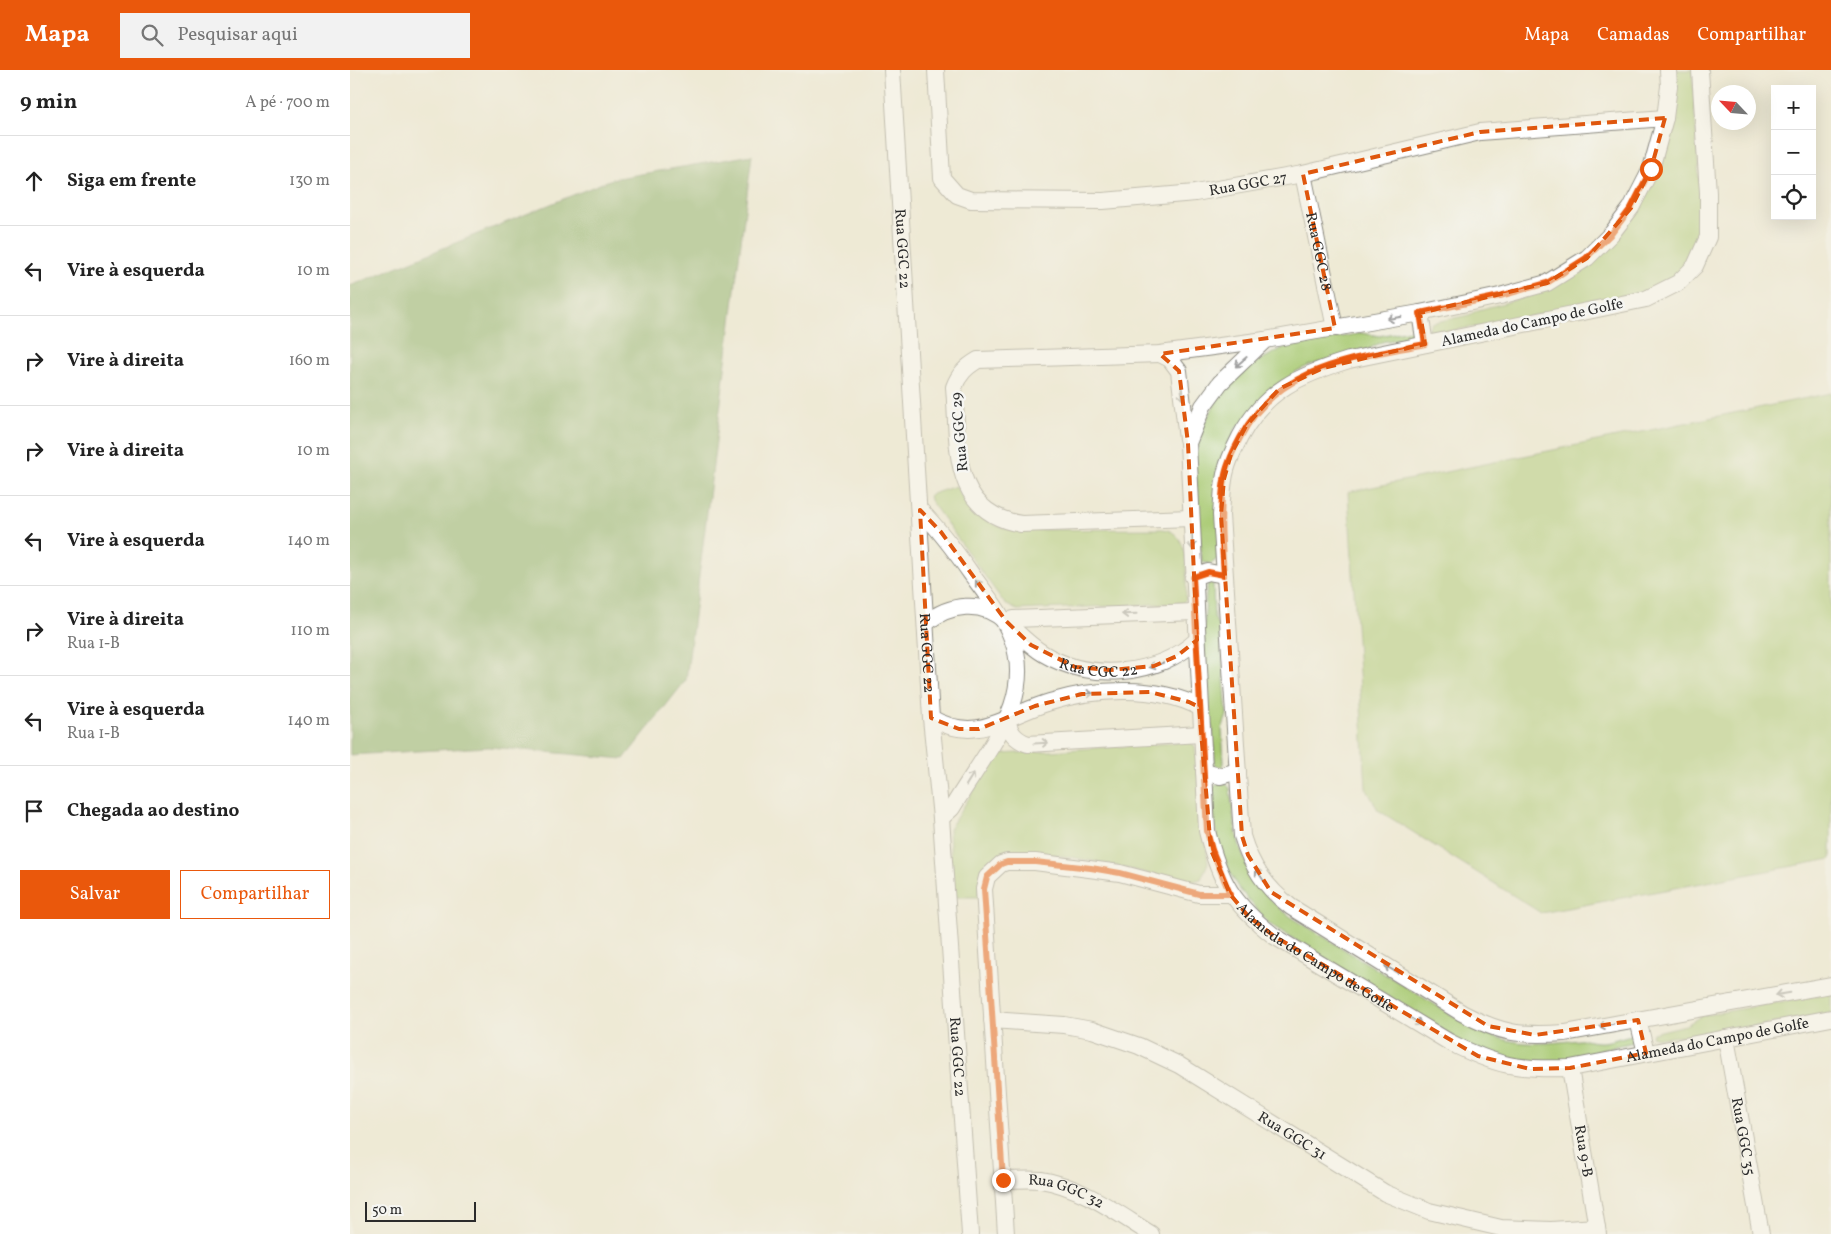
<!DOCTYPE html>
<html lang="pt">
<head>
<meta charset="utf-8">
<style>
  :root { --surface:#fff; --page:#f2f2f2; --text:#222; --muted:#767676; --line:#e0e0e0; --accent:#ea580c }
  body { margin:0; font-family:Vollkorn,serif; background:var(--page); color:var(--text) }
  .controls { position:absolute; right:15px; top:15px; display:grid; overflow:hidden; border-radius:0px; box-shadow:0 5px 20px #0002 }
  .controls button { width:45px; height:45px; display:grid; place-items:center; padding:0; border:0; border-bottom:1px solid var(--line); background:var(--surface); color:var(--text); font:25px sans-serif }
  .compass { position:absolute; left:1361px; top:15px; width:45px; height:45px; border-radius:50%; background:var(--surface); box-shadow:0 5px 20px #0002; rotate:296deg }
  .scale { position:absolute; left:15px; bottom:12px; width:111px; box-sizing:border-box; padding-left:5px; border:2px solid #2b2b2b; border-top:0; font-size:14px; line-height:18px; white-space:nowrap; color:#2b2b2b; -webkit-text-stroke:4px #f6f6f2; paint-order:stroke }
  .stop { position:absolute; width:15px; height:15px; margin:-11px; border:4px solid #ea580c; border-radius:50%; background:#fff }
  .stop.end { background:#ea580c; border-color:#fff; box-shadow:0 1px 5px #0008 }
  .list { margin:0; padding:0; list-style:none }
  h2 { display:flex; justify-content:space-between; align-items:center; height:65px; margin:0; padding:0 20px; font-size:21px }
  h2 small { font-size:16px; font-weight:400; color:var(--muted) }
  .list li { display:grid; grid-template-columns:32px 1fr auto; gap:15px; align-items:center; box-sizing:border-box; height:90px; padding:0 20px; border-top:1px solid var(--line) }
  .list b { display:block; font-size:19px; white-space:nowrap }
  .list p { margin:0; font-size:16px; white-space:nowrap; color:var(--muted) }
  .list em { font-size:16px; font-style:normal; color:var(--muted) }
  .actions { display:flex; gap:10px; padding:15px 20px }
  .actions a { flex:1; padding:11px 0; border:1px solid var(--accent); border-radius:0px; text-align:center; font-size:18px; color:var(--accent) }
  .actions .main { background:var(--accent); color:#fff }
  .icon { flex:none; width:28px; height:28px; fill:none; stroke:currentColor; stroke-width:2; stroke-linecap:round; stroke-linejoin:round }
  .map { position:relative; flex:none; width:1481px; height:1164px; overflow:hidden }
  header { display:flex; align-items:center; gap:30px; box-sizing:border-box; height:70px; padding:0 25px; background:var(--accent); color:#fff }
  header strong { font-size:24px }
  nav { display:flex; gap:28px; margin-inline-start:auto; font-size:18px }
  .search { width:350px; height:45px; background:var(--page); display:flex; align-items:center; gap:12px; box-sizing:border-box; padding:0 18px; border-radius:0px; color:var(--muted); font-size:19px }
  main { display:flex }
  aside { flex:1; background:var(--surface) }
  .map>svg:first-child { display:block }
</style>
</head>
<body>
<header>
<strong>Mapa</strong>
<div class="search"><svg class="icon" aria-label="search" viewBox="0 0 24 24"><circle cx="10" cy="10" r="6"/><path d="M15 15l6 6"/></svg>Pesquisar aqui</div>
<nav><a>Mapa</a><a>Camadas</a><a>Compartilhar</a></nav>
</header>
<main>
<aside>
<h2>9 min<small>A pé · 700 m</small></h2>
<ul class="list">
<li><svg class="icon" aria-label="ahead" viewBox="0 0 24 24"><path d="M12 20V5M6 11l6-6 6 6"/></svg><div><b>Siga em frente</b></div><em>130 m</em></li>
<li><svg class="icon" aria-label="left" viewBox="0 0 24 24"><path d="M17 20v-9H6M10 6l-5 5 5 5"/></svg><div><b>Vire à esquerda</b></div><em>10 m</em></li>
<li><svg class="icon" aria-label="right" viewBox="0 0 24 24"><path d="M7 20v-9h11M14 6l5 5-5 5"/></svg><div><b>Vire à direita</b></div><em>160 m</em></li>
<li><svg class="icon" aria-label="right" viewBox="0 0 24 24"><path d="M7 20v-9h11M14 6l5 5-5 5"/></svg><div><b>Vire à direita</b></div><em>10 m</em></li>
<li><svg class="icon" aria-label="left" viewBox="0 0 24 24"><path d="M17 20v-9H6M10 6l-5 5 5 5"/></svg><div><b>Vire à esquerda</b></div><em>140 m</em></li>
<li><svg class="icon" aria-label="right" viewBox="0 0 24 24"><path d="M7 20v-9h11M14 6l5 5-5 5"/></svg><div><b>Vire à direita</b><p>Rua 1-B</p></div><em>110 m</em></li>
<li><svg class="icon" aria-label="left" viewBox="0 0 24 24"><path d="M17 20v-9H6M10 6l-5 5 5 5"/></svg><div><b>Vire à esquerda</b><p>Rua 1-B</p></div><em>140 m</em></li>
<li><svg class="icon" aria-label="arrive" viewBox="0 0 24 24"><path d="M6 21V4h12l-3 4 3 4H6"/></svg><div><b>Chegada ao destino</b></div></li>
</ul>
<div class="actions"><a class="main">Salvar</a><a>Compartilhar</a></div>
</aside>
<div class="map">
<svg width="1481" height="1164" viewBox="0 0 1481 1164">
  <rect width="100%" height="100%" fill="#f6f6f2"/>
  <filter id="ink" filterUnits="userSpaceOnUse"><feTurbulence type="fractalNoise" baseFrequency=".02" numOctaves="2"/><feDisplacementMap in="SourceGraphic" scale="10" xChannelSelector="R" yChannelSelector="G"/><feConvolveMatrix kernelMatrix="1 2 1 2 8 2 1 2 1" color-interpolation-filters="sRGB"/></filter>
  <filter id="wash" filterUnits="userSpaceOnUse"><feTurbulence type="fractalNoise" baseFrequency=".0096" numOctaves="4" result="noise"/><feDisplacementMap in="SourceGraphic" scale="20" xChannelSelector="R" yChannelSelector="G"/><feGaussianBlur stdDeviation="1.12" result="paint"/><feColorMatrix in="noise" values="0 0 0 0 0 0 0 0 0 0 0 0 0 0 0 0 0 1.4 0 .05"/><feComposite in="paint" operator="in"/></filter>
  <g filter="url(#wash)">
    <rect width="100%" height="100%" fill="#eeead5"/>
    <!-- green -->
    <g fill="#aacb74" stroke="#6a7b50">
      <path d="M1323 0H1342L1351 140V164L1347 175 1336 196 1328 204 1298 221 1131 257C1115 256 1092 266 1078 259L1081 253 1119 245 1128 240 1184 225 1202 217 1264 171 1290 139 1310 101 1322 60 1325 38Z"/>
      <path d="M1060 260 1066 263 1064 266 1032 272 1015 281 960 295 945 302 885 359 867 489 861 494 852 492 844 386 854 354 870 325 881 313 905 293 933 278 1012 263 1029 266Z"/>
      <path d="M1481 323V789L1191 843 1028 740 1016 718 998 422Z"/>
      <path d="M606 416C618 440 636 454 661 460L813 459C843 463 835 508 836 530L832 533 667 540 655 534 580 430 579 425Z"/>
      <path d="M860 510 863 514 864 547 870 559 877 645 872 659 874 693 871 697 865 695 863 659 858 648 853 561C857 545 853 521 860 510Z"/>
      <path d="M840 672 845 676 858 793 851 809 836 813C799 804 675 769 644 789 632 798 631 813 628 827H603L599 759 646 686 652 684Z"/>
      <path d="M869 713 876 714 880 718C886 774 893 812 941 847L1120 956C1162 977 1183 975 1229 970 1235 969 1241 972 1248 972 1258 973 1271 967 1282 965L1287 968 1284 972 1248 980 1235 989 1184 994 1120 977 918 853 887 816 872 786 864 753 863 718Z"/>
      <path d="M1481 923V943L1352 966C1336 963 1311 971 1301 966L1303 963 1336 955 1351 946Z"/>
    </g>
    <!-- forest -->
    <path fill="#87af66" stroke="#596d48" d="M402 85 336 610 274 689 139 677 0 685V216L262 109Z"/>
  </g>
  <g filter="url(#ink)">
    <g fill="none" stroke-linecap="round" stroke-linejoin="round">
      <!-- minor casing -->
      <g stroke="#8c8a80" stroke-width="18">
        <g id="minor">
          <path id="s1" d="M542 0 581 648 591 748 620 1164"/>
          <path id="s2" d="M586 0 592 108 607 125 621 130 753 131 845 123 953 104 1130 62 1315 48"/>
          <path id="s3" d="M1318 0 1319 16 1315 48 1301 99 1281 138 1262 163 1237 188 1197 213 1150 226 1070 243 915 270 870 313 853 336 838 373 857 761C870 813 883 834 924 866L1099 972C1147 996 1167 1000 1220 998L1481 948"/>
          <path d="M1350 0 1358 123V167L1345 196 1328 213 1296 229 999 290C950 305 915 320 890 367 883 381 876 395 874 410 872 422 872 434 871 445L892 766C901 796 916 818 941 837L1112 943C1152 964 1170 966 1215 963L1481 915"/>
          <path id="s4" d="M953 104 985 258"/>
          <path d="M1070 243 1075 274"/>
          <path d="M810 284 820 289 829 301 837 369"/>
          <path d="M570 440C590 460 606 482 622 505 653 547 681 580 662 636 651 667 619 709 602 738L591 748"/>
          <path d="M841 448 671 454C599 442 609 373 604 317 609 304 616 297 628 290L810 284 915 270"/>
          <path d="M843 507 858 502 874 505"/>
          <path d="M656 551 664 549 845 542"/>
          <path id="s5" d="M576 553C599 534 632 529 656 552 668 563 679 575 694 584 740 612 808 606 847 570"/>
          <path d="M581 648C628 675 655 645 700 632 745 618 807 615 849 637"/>
          <path d="M656 649C661 663 664 669 678 674L851 664"/>
          <path d="M854 702 870 706 888 701"/>
          <path id="s6" d="M642 950 714 955 742 960 789 976 829 995 1035 1123 1079 1141 1151 1158 1201 1160 1247 1157"/>
          <path d="M1288 950 1296 983"/>
          <path id="s7" d="M1376 968 1411 1164"/>
          <path id="s8" d="M1220 998 1248 1164"/>
          <path id="s9" d="M653 1110C665 1110 679 1109 691 1110 731 1116 767 1143 801 1164"/>
          <path d="M656 1164 634 819 637 807 651 794 657 792H685L770 803 849 824H880"/>
        </g>
      </g>
      <!-- minor -->
      <use href="#minor" stroke="#fff" stroke-width="16"/>
    </g>
    <!-- one-way arrows -->
    <defs><path id="oneway-shaft" d="M-6 0H5M1.5-3L5.5 0L1.5 3" fill="none" stroke-width="1.6" stroke-linecap="round" stroke-linejoin="round" transform="scale(1.25)"/></defs>
    <g stroke="#a0a0a0">
      <use href="#oneway-shaft" transform="translate(1044 248) rotate(170)"/>
      <use href="#oneway-shaft" transform="translate(891 292) rotate(139)"/>
      <use href="#oneway-shaft" transform="translate(832 323) rotate(83)"/>
      <use href="#oneway-shaft" transform="translate(842 472) rotate(88)"/>
      <use href="#oneway-shaft" transform="translate(630 516) rotate(-126)"/>
      <use href="#oneway-shaft" transform="translate(779 544) rotate(178)"/>
      <use href="#oneway-shaft" transform="translate(806 595) rotate(163)"/>
      <use href="#oneway-shaft" transform="translate(736 624) rotate(-5)"/>
      <use href="#oneway-shaft" transform="translate(691 673) rotate(-3)"/>
      <use href="#oneway-shaft" transform="translate(620 709) rotate(-58)"/>
      <use href="#oneway-shaft" transform="translate(910 805) rotate(-124)"/>
      <use href="#oneway-shaft" transform="translate(1041 899) rotate(-149)"/>
      <use href="#oneway-shaft" transform="translate(1433 924) rotate(170)"/>
      <use href="#oneway-shaft" transform="translate(1065 951) rotate(31)"/>
      <use href="#oneway-shaft" transform="translate(1256 955) rotate(170)"/>
    </g>
  </g>
  <g fill="none" stroke-linecap="round" stroke-linejoin="round" filter="url(#ink)">
    <!-- route -->
    <path stroke="#ea580c" stroke-width="6" d="M653 1110 634 819 637 807 651 794 657 792H685L741 798 770 803 849 824H880L862 780 857 761 843 507 858 502 874 505C872 474 869 441 874 410 876 395 883 381 890 368 928 295 1003 289 1075 274L1070 243 1150 226 1197 213 1236 188 1262 163 1281 138 1301 99"/>
  </g>
  <!-- marked area -->
  <path d="M0 0H1481V1164H0ZM1315 48 1301 99 1281 138 1237 188 1197 213 1070 243 1075 274 973 298 929 319 896 356 881 384 874 409 871 445 892 766 898 785 921 822 1138 956 1185 965 1288 950 1296 983 1220 998 1180 999 1128 986 924 866 898 846 880 824 861 780 849 637 839 632 800 622 732 624 685 636 629 659H609L581 648 570 440 591 462 656 551 681 575 725 597 760 600 804 596 827 586 847 570 838 373 829 301 810 284 985 258 953 104 1130 62Z" fill="#eeead5" fill-opacity=".55" fill-rule="evenodd"/>
  <path fill="none" stroke="#df570e" stroke-width="4" stroke-dasharray="10 6" stroke-linejoin="round" d="M1315 48 1301 99 1281 138 1237 188 1197 213 1070 243 1075 274 973 298 929 319 896 356 881 384 874 409 871 445 892 766 898 785 921 822 1138 956 1185 965 1288 950 1296 983 1220 998 1180 999 1128 986 924 866 898 846 880 824 861 780 849 637 839 632 800 622 732 624 685 636 629 659H609L581 648 570 440 591 462 656 551 681 575 725 597 760 600 804 596 827 586 847 570 838 373 829 301 810 284 985 258 953 104 1130 62Z"/>
  <g text-anchor="middle" stroke-width="5" stroke-linejoin="round" paint-order="stroke">
    <!-- street labels -->
    <g font-size="15" fill="#2b2b2b" stroke="#f6f6f2">
      <text dy="5" stroke="none"><textPath href="#s2" startOffset="424">Rua GGC 27</textPath></text>
      <text dy="5" stroke="none"><textPath href="#s1" startOffset="179">Rua GGC 22</textPath></text>
      <text dy="5" stroke="none"><textPath href="#s4" startOffset="79">Rua GGC 28</textPath></text>
      <text transform="translate(1182 252) rotate(-12)" y="5">Alameda do Campo de Golfe</text>
      <text transform="translate(609 362) rotate(-95)" y="5">Rua GGC 29</text>
      <text dy="5" stroke="none"><textPath href="#s1" startOffset="584">Rua GGC 22</textPath></text>
      <text dy="5" stroke="none"><textPath href="#s5" startOffset="195">Rua CGC 22</textPath></text>
      <text dy="5" stroke="none"><textPath href="#s3" startOffset="1240">Alameda do Campo de Golfe</textPath></text>
      <text dy="5" stroke="none"><textPath href="#s3" startOffset="1674">Alameda do Campo de Golfe</textPath></text>
      <text dy="5" stroke="none"><textPath href="#s1" startOffset="989">Rua GGC 22</textPath></text>
      <text dy="5" stroke="none"><textPath href="#s6" startOffset="328">Rua GGC 31</textPath></text>
      <text dy="5" stroke="none"><textPath href="#s7" startOffset="100">Rua GGC 35</textPath></text>
      <text dy="5" stroke="none"><textPath href="#s8" startOffset="84">Rua 9-B</textPath></text>
      <text dy="5" stroke="none"><textPath href="#s9" startOffset="65">Rua GGC 32</textPath></text>
    </g>
  </g>
</svg>
<div class="controls">
<button>+</button>
<button>−</button>
<button><svg class="icon" aria-label="locate" viewBox="0 0 24 24"><circle cx="12" cy="12" r="6"/><path d="M12 2v4M12 18v4M2 12h4M18 12h4"/></svg></button>
</div>
<svg class="compass" viewBox="-18 -18 36 36"><path d="M0-13l5 13h-10z" fill="#e53935"/><path d="M0 13l5-13h-10z" fill="#767676"/></svg>
<div class="scale">50 m</div>
<div class="stop" style="left:1301px;top:99px"></div>
<div class="stop end" style="left:653px;top:1110px"></div>
</div>
</main>
</body>
</html>
